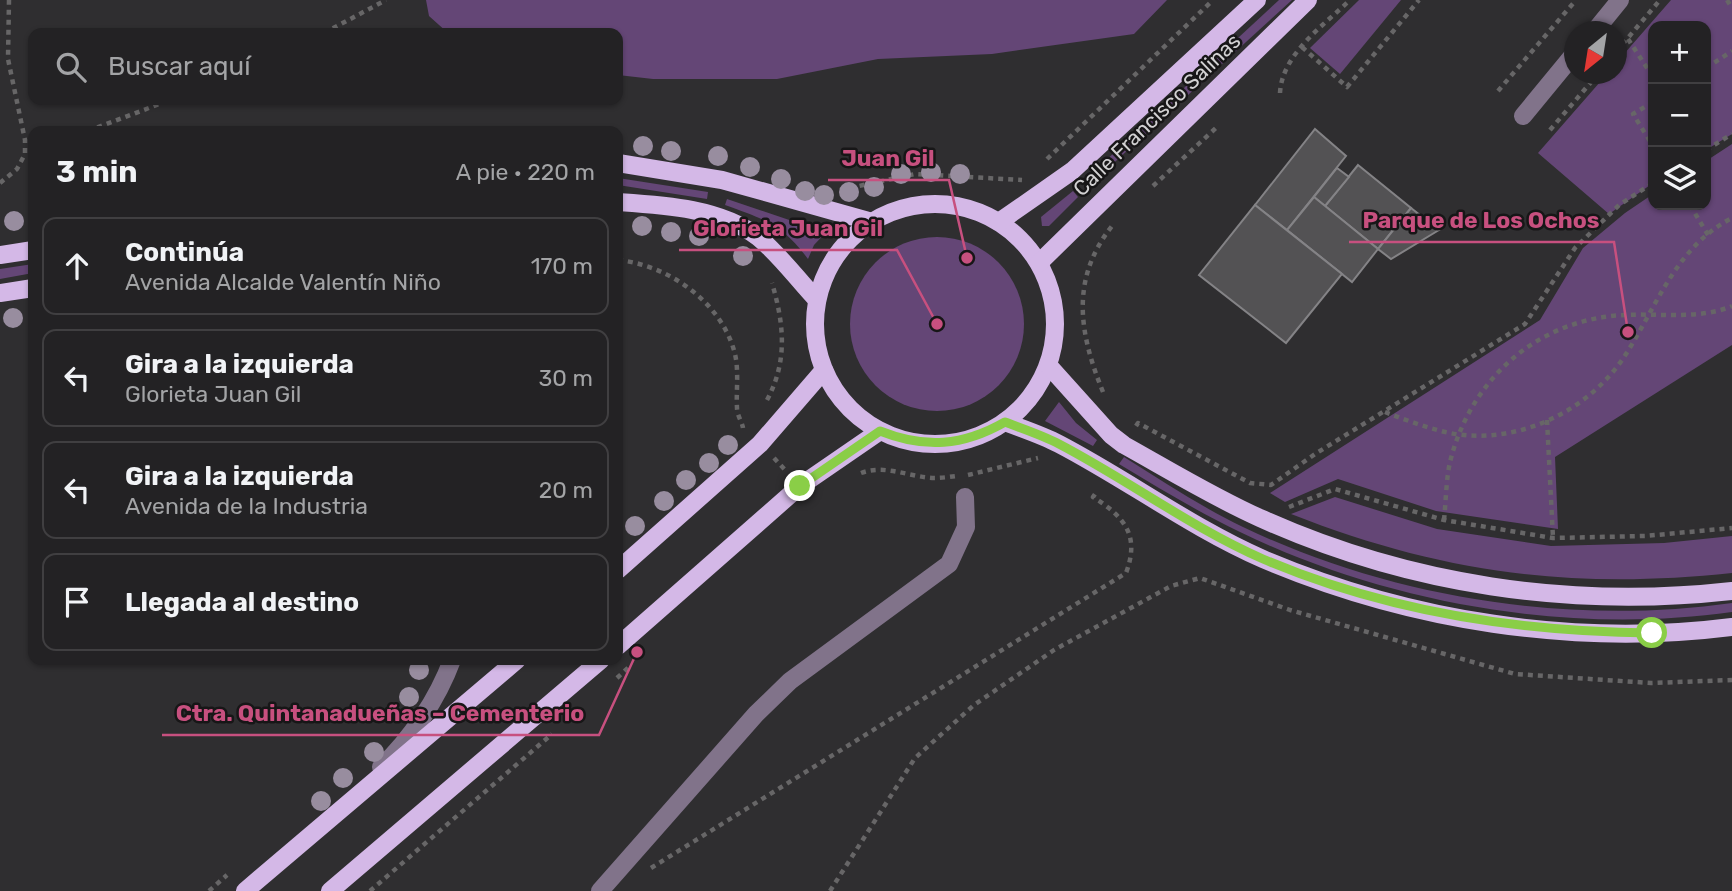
<!DOCTYPE html>
<html lang="es">
<head>
<meta charset="utf-8">
<style>
  :root { --surface:#232224; --page:#2b2a2c; --text:#f1f3f6; --muted:#a3a4a6; --line:#403f41 }
  body { margin:0; font-family:Rubik,sans-serif; background:var(--page); color:var(--text) }
  .controls { position:absolute; right:21px; top:21px; display:grid; overflow:hidden; border-radius:14px; box-shadow:0 2px 5px #0004 }
  .controls button { width:63px; height:63px; display:grid; place-items:center; padding:0; border:0; border-bottom:2px solid var(--line); background:var(--surface); color:var(--text); font:35px sans-serif }
  .compass { position:absolute; left:1564px; top:21px; width:63px; height:63px; border-radius:50%; background:var(--surface); box-shadow:0 2px 5px #0004; rotate:210deg }
  .stop { position:absolute; width:21px; height:21px; margin:-16px; border:5px solid #8ace47; border-radius:50%; background:#fff }
  .stop.end { background:#8ace47; border-color:#fff; box-shadow:0 2px 7px #0008 }
  .list { margin:0; padding:0; list-style:none }
  h2 { display:flex; justify-content:space-between; align-items:center; height:91px; margin:0; padding:0 28px; font-size:30px }
  h2 small { font-size:23px; font-weight:400; color:var(--muted) }
  .list li { display:grid; grid-template-columns:46px 1fr auto; gap:21px; align-items:center; box-sizing:border-box; height:98px; margin:0 14px 14px; padding:0 14px; border:2px solid var(--line); border-radius:14px }
  .list b { display:block; font-size:26px; white-space:nowrap }
  .list p { margin:0; font-size:23px; white-space:nowrap; color:var(--muted) }
  .list em { font-size:23px; font-style:normal; color:var(--muted) }
  .icon { flex:none; width:38px; height:38px; fill:none; stroke:currentColor; stroke-width:2; stroke-linecap:round; stroke-linejoin:round }
  .map { position:relative; flex:none; width:1732px; height:891px; overflow:hidden }
  .search { position:absolute; background:var(--surface); box-shadow:0 2px 5px #0004; left:28px; top:28px; width:595px; height:77px; display:flex; align-items:center; gap:18px; box-sizing:border-box; padding:0 24px; border-radius:14px; color:var(--muted); font-size:26px }
  .panel { position:absolute; background:var(--surface); box-shadow:0 2px 5px #0004; left:28px; top:126px; width:595px; height:539px; border-radius:14px }
  .map>svg:first-child { display:block }
</style>
</head>
<body>
<div class="map">
<svg width="1732" height="891" viewBox="0 0 1732 891">
  <rect width="100%" height="100%" fill="#2f2e30"/>
  <!-- green -->
  <g fill="#644676">
    <path d="M426 0H1167L1134 34 992 54 878 59 777 79H653L618 75V33H448L429 16Z"/>
    <path d="M1279 0H1292L1094 181 1089 176Z"/>
    <path d="M1359 0H1401L1340 74 1310 48Z"/>
    <path d="M1671 0H1732V134L1706 150V26H1653V183L1609 214 1538 153 1607 74H1616L1617 62Z"/>
    <path d="M1732 144V345L1555 457 1558 529 1436 511 1338 479 1285 502 1270 493 1540 320 1583 248 1625 213 1653 194V205H1706V161Z"/>
    <path d="M618 178 708 192 707 199 618 185Z"/>
    <path d="M1073 191 1078 197 1049 226H1042L1041 217Z"/>
    <path d="M727 199 807 226 829 229 814 245 808 259C783 225 764 219 725 205Z"/>
    <circle cx="937" cy="324" r="87"/>
    <path d="M33 264V273L0 279V269Z"/>
    <path d="M1059 402 1076 423 1097 440 1093 446 1045 421Z"/>
    <path d="M1124 457C1163 481 1201 507 1243 527 1392 598 1569 626 1732 603V612C1569 635 1388 604 1240 532 1198 512 1159 488 1119 464Z"/>
    <path d="M1335 497 1437 529 1551 546 1664 543 1732 536V573C1572 590 1441 573 1291 514Z"/>
  </g>
  <!-- building -->
  <g fill="#535254" stroke="#848386" stroke-width="2">
    <path d="M1315 129 1346 156 1287 230 1255 205Z"/>
    <path d="M1358 165 1411 208 1378 249 1325 206Z"/>
    <path d="M1337 168 1349 177 1325 206 1314 197Z"/>
    <path d="M1314 197 1378 249 1352 282 1287 230Z"/>
    <path d="M1255 205 1342 274 1286 343 1199 275Z"/>
    <path d="M1411 208 1439 230 1391 259 1378 249Z"/>
  </g>
  <g fill="none" stroke-linecap="round" stroke-linejoin="round">
    <!-- path -->
    <g stroke="#676667" stroke-width="4.5" stroke-dasharray="5 5" stroke-linecap="butt">
      <path d="M1727 0 1732 8"/>
      <path d="M324 33 386 0"/>
      <path d="M1628 39 1653 77"/>
      <path d="M1302 47 1347 87 1419 0"/>
      <path d="M1616 52 1660 0"/>
      <path d="M1706 68 1732 51"/>
      <path d="M1498 91 1576 0"/>
      <path d="M1280 93C1282 54 1323 26 1350 0"/>
      <path d="M1653 102 1633 114 1653 146"/>
      <path d="M1550 130 1598 74"/>
      <path d="M88 131 170 100"/>
      <path d="M1706 150 1732 134"/>
      <path d="M1047 159 1213 0"/>
      <path d="M0 183 17 169 25 154V140L8 59 9 0"/>
      <path d="M1153 186 1217 127"/>
      <path d="M840 190 915 174 1022 180"/>
      <path d="M1690 205 1708 235"/>
      <path d="M618 260C668 265 722 302 735 354 739 372 736 390 737 408 737 415 742 422 743 428"/>
      <path d="M1103 392C1079 333 1070 279 1112 226"/>
      <path d="M767 400C788 361 784 324 772 283"/>
      <path d="M1385 412C1403 419 1422 426 1441 431 1510 449 1588 414 1626 354 1658 304 1676 247 1732 218"/>
      <path d="M1547 420 1553 538"/>
      <path d="M1136 426 1138 423 1250 483 1271 485 1315 454 1525 324 1575 248 1619 205 1653 183"/>
      <path d="M774 458 787 472"/>
      <path d="M861 473C885 464 909 477 934 478 941 478 949 477 956 476"/>
      <path d="M968 475 1038 458"/>
      <path d="M1289 507 1335 489 1444 520 1553 538 1645 536 1732 528"/>
      <path d="M1444 520C1446 501 1446 480 1450 462 1471 377 1540 318 1626 315 1660 313 1699 320 1732 306"/>
      <path d="M617 678 631 665"/>
      <path d="M651 868 1126 573C1140 536 1125 517 1093 497L1097 491"/>
      <path d="M209 891 227 875"/>
      <path d="M370 891 552 734"/>
      <path d="M830 891 915 758 974 705 1054 650 1171 586 1200 578 1290 610 1515 674 1651 683 1732 680"/>
    </g>
    <!-- minor -->
    <g stroke="#81738a" stroke-width="18">
      <path d="M1594 32 1620 0"/>
      <path d="M1523 116 1574 54"/>
      <path d="M381 767C411 739 438 698 452 660"/>
      <path d="M600 891 756 714 790 681 949 564 966 527 965 497"/>
    </g>
    <!-- major -->
    <g stroke="#d4b8e7" stroke-width="18">
      <path d="M618 163 722 180 872 222"/>
      <path d="M618 202C664 205 720 208 758 237 780 255 798 280 817 300"/>
      <circle cx="935" cy="324" r="120"/>
      <path d="M999 222 1072 171 1257 0"/>
      <path d="M0 255 33 250"/>
      <path d="M1039 263 1308 0"/>
      <path d="M0 293 33 288"/>
      <path d="M1049 366 1111 435 1124 445C1169 470 1213 497 1260 518 1408 585 1571 609 1732 591"/>
      <path d="M1005 422C1023 429 1042 435 1059 444 1128 480 1192 528 1263 559 1409 621 1575 647 1732 627"/>
      <path d="M618 570 760 444 824 370"/>
      <path d="M618 646 800 486 880 431"/>
      <path d="M245 891 517 660"/>
      <path d="M330 891 601 660"/>
    </g>
  </g>
  <!-- trees -->
  <g fill="#988d9f">
    <circle cx="643" cy="146" r="10"/>
    <circle cx="671" cy="151" r="10"/>
    <circle cx="718" cy="156" r="10"/>
    <circle cx="750" cy="167" r="10"/>
    <circle cx="931" cy="172" r="10"/>
    <circle cx="901" cy="174" r="10"/>
    <circle cx="960" cy="174" r="10"/>
    <circle cx="781" cy="179" r="10"/>
    <circle cx="874" cy="187" r="10"/>
    <circle cx="805" cy="191" r="10"/>
    <circle cx="849" cy="192" r="10"/>
    <circle cx="824" cy="195" r="10"/>
    <circle cx="14" cy="221" r="10"/>
    <circle cx="642" cy="226" r="10"/>
    <circle cx="671" cy="232" r="10"/>
    <circle cx="699" cy="236" r="10"/>
    <circle cx="743" cy="256" r="10"/>
    <circle cx="13" cy="318" r="10"/>
    <circle cx="728" cy="445" r="10"/>
    <circle cx="709" cy="463" r="10"/>
    <circle cx="686" cy="480" r="10"/>
    <circle cx="664" cy="501" r="10"/>
    <circle cx="635" cy="526" r="10"/>
    <circle cx="419" cy="670" r="10"/>
    <circle cx="409" cy="697" r="10"/>
    <circle cx="374" cy="752" r="10"/>
    <circle cx="343" cy="778" r="10"/>
    <circle cx="321" cy="801" r="10"/>
  </g>
  <g fill="none" stroke-linecap="round" stroke-linejoin="round">
    <!-- route -->
    <path stroke="#8ace47" stroke-width="9" d="M800 486 880 431C925 449 963 446 1005 422 1023 429 1042 435 1059 444 1128 480 1192 528 1263 559 1387 612 1519 632 1652 633"/>
  </g>
  <g text-anchor="middle" stroke-width="5" stroke-linejoin="round" paint-order="stroke">
    <!-- street labels -->
    <g font-size="21" fill="#d2d1d2" stroke="#171617">
      <text transform="translate(1157 115) rotate(-44)" y="7">Calle Francisco Salinas</text>
    </g>
  </g>
  <!-- callouts -->
  <path fill="none" stroke="#c7507f" stroke-width="2.5" d="M967 258L949 180H828M1628 332L1614 242H1349M937 324L897 250H679M637 652L599 735H162"/>
  <g fill="#c7507f" stroke="#171617" stroke-width="2.5">
    <circle cx="967" cy="258" r="7"/>
    <circle cx="1628" cy="332" r="7"/>
    <circle cx="937" cy="324" r="7"/>
    <circle cx="637" cy="652" r="7"/>
  </g>
  <g font-size="23" text-anchor="middle" font-weight="bold" fill="#c7507f" stroke="#171617" stroke-width="5" stroke-linejoin="round" paint-order="stroke">
    <text x="888" y="166">Juan Gil</text>
    <text x="1481" y="228">Parque de Los Ochos</text>
    <text x="788" y="236">Glorieta Juan Gil</text>
    <text x="380" y="721">Ctra. Quintanadueñas – Cementerio</text>
  </g>
</svg>
<div class="controls">
<button>+</button>
<button>−</button>
<button><svg class="icon" aria-label="layers" viewBox="0 0 24 24"><path d="M12 4l9 5-9 5-9-5zM3 14l9 5 9-5"/></svg></button>
</div>
<svg class="compass" viewBox="-18 -18 36 36"><path d="M0-13l5 13h-10z" fill="#e53935"/><path d="M0 13l5-13h-10z" fill="#a3a4a6"/></svg>
<div class="stop" style="left:1652px;top:633px"></div>
<div class="stop end" style="left:800px;top:486px"></div>
<div class="search"><svg class="icon" aria-label="search" viewBox="0 0 24 24"><circle cx="10" cy="10" r="6"/><path d="M15 15l6 6"/></svg>Buscar aquí</div>
<section class="panel">
<h2>3 min<small>A pie · 220 m</small></h2>
<ul class="list">
<li><svg class="icon" aria-label="ahead" viewBox="0 0 24 24"><path d="M12 20V5M6 11l6-6 6 6"/></svg><div><b>Continúa</b><p>Avenida Alcalde Valentín Niño</p></div><em>170 m</em></li>
<li><svg class="icon" aria-label="left" viewBox="0 0 24 24"><path d="M17 20v-9H6M10 6l-5 5 5 5"/></svg><div><b>Gira a la izquierda</b><p>Glorieta Juan Gil</p></div><em>30 m</em></li>
<li><svg class="icon" aria-label="left" viewBox="0 0 24 24"><path d="M17 20v-9H6M10 6l-5 5 5 5"/></svg><div><b>Gira a la izquierda</b><p>Avenida de la Industria</p></div><em>20 m</em></li>
<li><svg class="icon" aria-label="arrive" viewBox="0 0 24 24"><path d="M6 21V4h12l-3 4 3 4H6"/></svg><div><b>Llegada al destino</b></div></li>
</ul>
</section>
</div>
</body>
</html>
